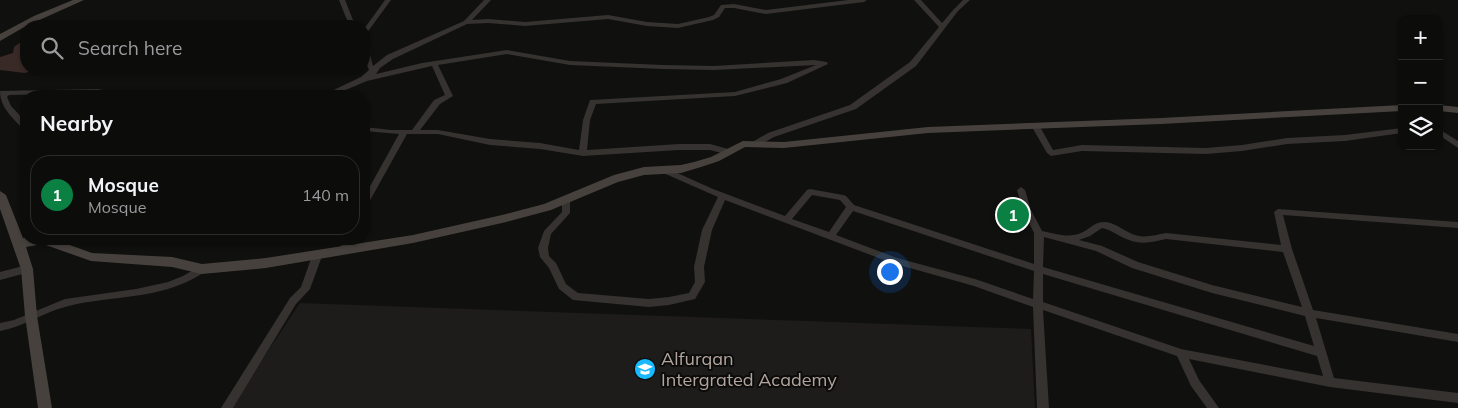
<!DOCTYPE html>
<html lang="en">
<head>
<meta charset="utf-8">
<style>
  :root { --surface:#0c0c0b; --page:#1a1a19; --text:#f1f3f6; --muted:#9a9b9d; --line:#2c2c2c; --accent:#0b8043 }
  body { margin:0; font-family:Mulish,sans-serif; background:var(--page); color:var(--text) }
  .controls { position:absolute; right:15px; top:15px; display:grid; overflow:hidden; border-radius:10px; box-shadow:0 1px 4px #0004 }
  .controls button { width:45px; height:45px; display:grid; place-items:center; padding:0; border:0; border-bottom:1px solid var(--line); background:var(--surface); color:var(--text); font:25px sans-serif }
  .you { position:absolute; left:889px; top:271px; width:18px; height:18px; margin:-12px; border:4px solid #fff; border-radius:50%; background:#1a73e8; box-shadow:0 0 0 8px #1a73e833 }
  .badge { display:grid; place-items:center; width:32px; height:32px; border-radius:50%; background:var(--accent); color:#fff; font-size:16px; font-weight:700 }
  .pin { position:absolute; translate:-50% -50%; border:2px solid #fff; box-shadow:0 1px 5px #0006 }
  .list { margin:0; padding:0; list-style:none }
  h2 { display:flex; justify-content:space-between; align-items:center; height:65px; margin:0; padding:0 20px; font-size:21px }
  h2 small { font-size:16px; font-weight:400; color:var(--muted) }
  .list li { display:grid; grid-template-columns:32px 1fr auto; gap:15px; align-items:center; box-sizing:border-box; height:80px; margin:0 10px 10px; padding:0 10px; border:1px solid var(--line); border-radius:20px }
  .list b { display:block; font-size:19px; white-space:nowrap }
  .list p { margin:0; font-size:16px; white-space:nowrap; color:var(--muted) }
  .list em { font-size:16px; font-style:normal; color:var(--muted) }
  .icon { flex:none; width:28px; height:28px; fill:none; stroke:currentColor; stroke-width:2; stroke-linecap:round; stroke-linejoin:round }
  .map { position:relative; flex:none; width:1458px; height:408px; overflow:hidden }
  .search { position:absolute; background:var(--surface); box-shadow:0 1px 4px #0004; left:20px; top:20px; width:350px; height:55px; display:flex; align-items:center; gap:12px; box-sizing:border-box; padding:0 18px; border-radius:20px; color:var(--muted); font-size:19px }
  .panel { position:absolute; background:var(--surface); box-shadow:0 1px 4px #0004; left:20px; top:90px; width:350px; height:155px; border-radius:20px }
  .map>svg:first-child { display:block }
</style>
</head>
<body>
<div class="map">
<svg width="1458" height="408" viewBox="0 0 1458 408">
  <rect width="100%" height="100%" fill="#10100f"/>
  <!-- built -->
  <path fill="#1d1c1a" d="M300 303 1031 329 1035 408H230Z"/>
  <!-- water -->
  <path fill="#392927" d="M26 38V69H37L25 73 0 70V57L13 53 14 47Z"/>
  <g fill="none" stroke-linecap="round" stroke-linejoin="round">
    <!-- street -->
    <g fill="#35322f" fill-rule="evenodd">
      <path d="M339 0H345L353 20 358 26H352L347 20Z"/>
      <path d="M385 0H391L366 34 364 35V29Z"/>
      <path d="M484 0H491L472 20 488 19 525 22 608 15 647 22 678 24 709 17 714 15 721 5 734 4 766 10 848 0H867L864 2 766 14 734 8H725L719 17 713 20 678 28 647 26 608 19 525 26 488 23 467 24 393 59 380 68 376 74 372 75 422 63 507 50 570 61 663 65 714 66 814 60 827 62 828 64 787 83 735 96 596 104 590 120 587 150 679 144H710L732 150 733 152 732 154 729 155 710 150H679L583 156 540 149 490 145 438 134H407L368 204 367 206 364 207V197L399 134 364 131V127L391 130H412L434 100 445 95 432 66 367 81 331 96H321L361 77 369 70 364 57V41L367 43 373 66 387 55 464 21ZM507 54 570 65 663 69 714 70 816 65 781 79 735 92 590 100 583 120 579 150 540 143 490 139 438 130H420L440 104 453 96 438 65Z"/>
      <path d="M914 0H921L942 23 954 9 963 0H970L958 11 916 66 856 109 774 137 760 145H754L753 143 754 141 768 133 850 105 910 62 939 27Z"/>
      <path d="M98 89 124 94 128 96H114L98 93 9 95 7 97 11 106 26 122V129H23C12 117 0 107 0 91Z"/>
      <path d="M1033 125H1039L1053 150 1082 145 1206 148 1242 145 1287 138 1345 135 1402 128V133L1345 141 1287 144 1242 151 1206 154 1082 151 1051 156 1047 153 1032 127Z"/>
      <path d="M1439 129 1458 141V148L1439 135Z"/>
      <path d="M664 167 713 189 785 216 807 190 810 189 843 195 846 196 854 205 1034 264V233L1023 210 1017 190 1021 187 1025 190 1031 210 1042 231C1057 234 1069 239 1083 232 1091 228 1095 222 1104 222 1114 222 1123 230 1132 234 1143 239 1155 235 1166 233L1281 245 1274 212 1278 209 1458 222V228L1283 215 1292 249 1313 310 1458 334V342L1316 318 1334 378 1458 393V403L1330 387 1189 359 1199 380 1219 408H1207L1191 386 1177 356 1043 310 1049 408H1037L1033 307 974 286 892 263 725 200 712 230 704 267 705 282 695 299 669 305 649 307 573 300 559 289 549 268 540 257 538 248 544 231 562 212V199L566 196 570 199V213L551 234 548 248 549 256 556 263 566 284 578 293 649 299 669 297 689 293 695 282 694 267 702 230 718 197 661 172 660 170ZM812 195 840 200 846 207 829 232 792 219ZM853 211 1034 271 1033 299 975 279 897 258 836 235ZM1102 228C1112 230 1120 237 1129 240 1141 245 1154 242 1166 239L1283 252 1302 307 1212 285 1138 262 1102 246 1079 240 1090 236ZM1044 237 1096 251 1132 268 1212 293 1305 316 1314 346 1043 267ZM1043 274 1317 356 1323 376 1181 349 1043 302Z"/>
      <path d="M344 239H353L346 254H340L338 252Z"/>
      <path d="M317 253 320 254 322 256 310 289 296 304 233 408H221L290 298 301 287 312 256 314 254Z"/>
      <path d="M27 265 30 266 32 269 30 272 0 280V272Z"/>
      <path d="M202 265 205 266 207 269 205 272C189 282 172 289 152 293 123 299 93 299 65 307 42 313 23 327 0 331V323L14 320 65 299 136 289 168 282 183 276Z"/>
    </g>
    <!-- secondary -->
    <g fill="#46413d" fill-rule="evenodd">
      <path d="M73 0H84L26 26 0 41V34L34 16Z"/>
      <path d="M1402 105V111L1161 124 928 133 784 148 745 147 719 161 701 167 681 173 644 175 618 182 551 210 502 223 413 243 266 268 202 274 172 267 91 261 43 244 26 247 33 269 37 316 52 408H38L25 316 21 269 0 209V191L6 195 23 238 53 239 92 253 172 257 202 264 266 258 413 235 502 215 544 204 614 175 644 167 681 165 694 162 711 157 743 141 784 142 928 127 1161 118Z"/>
      <path d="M1439 105 1458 107V113L1439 111Z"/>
    </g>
  </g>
  <!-- icons -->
  <defs>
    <g id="school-disc" transform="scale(1.125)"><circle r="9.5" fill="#18b9ff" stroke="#0b0b0a"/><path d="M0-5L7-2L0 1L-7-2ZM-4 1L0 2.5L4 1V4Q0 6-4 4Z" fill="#fff"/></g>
  </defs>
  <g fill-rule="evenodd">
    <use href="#school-disc" x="645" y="369"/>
  </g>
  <g text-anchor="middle" stroke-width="4" stroke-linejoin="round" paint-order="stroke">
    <!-- near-poi labels -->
    <g font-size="18" fill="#b3a59e" stroke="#0b0b0a" text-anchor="start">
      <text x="661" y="365">Alfurqan<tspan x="661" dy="21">Intergrated Academy</tspan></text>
    </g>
  </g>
</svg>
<div class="controls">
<button>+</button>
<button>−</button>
<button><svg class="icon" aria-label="layers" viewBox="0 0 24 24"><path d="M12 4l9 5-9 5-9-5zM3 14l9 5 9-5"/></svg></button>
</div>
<div class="you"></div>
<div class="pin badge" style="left:1013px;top:215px">1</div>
<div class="search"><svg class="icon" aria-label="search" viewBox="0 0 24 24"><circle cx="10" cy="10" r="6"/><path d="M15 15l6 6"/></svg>Search here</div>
<section class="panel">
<h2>Nearby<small></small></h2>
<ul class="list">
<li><span class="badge">1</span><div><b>Mosque</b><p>Mosque</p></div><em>140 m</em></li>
</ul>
</section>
</div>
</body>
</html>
